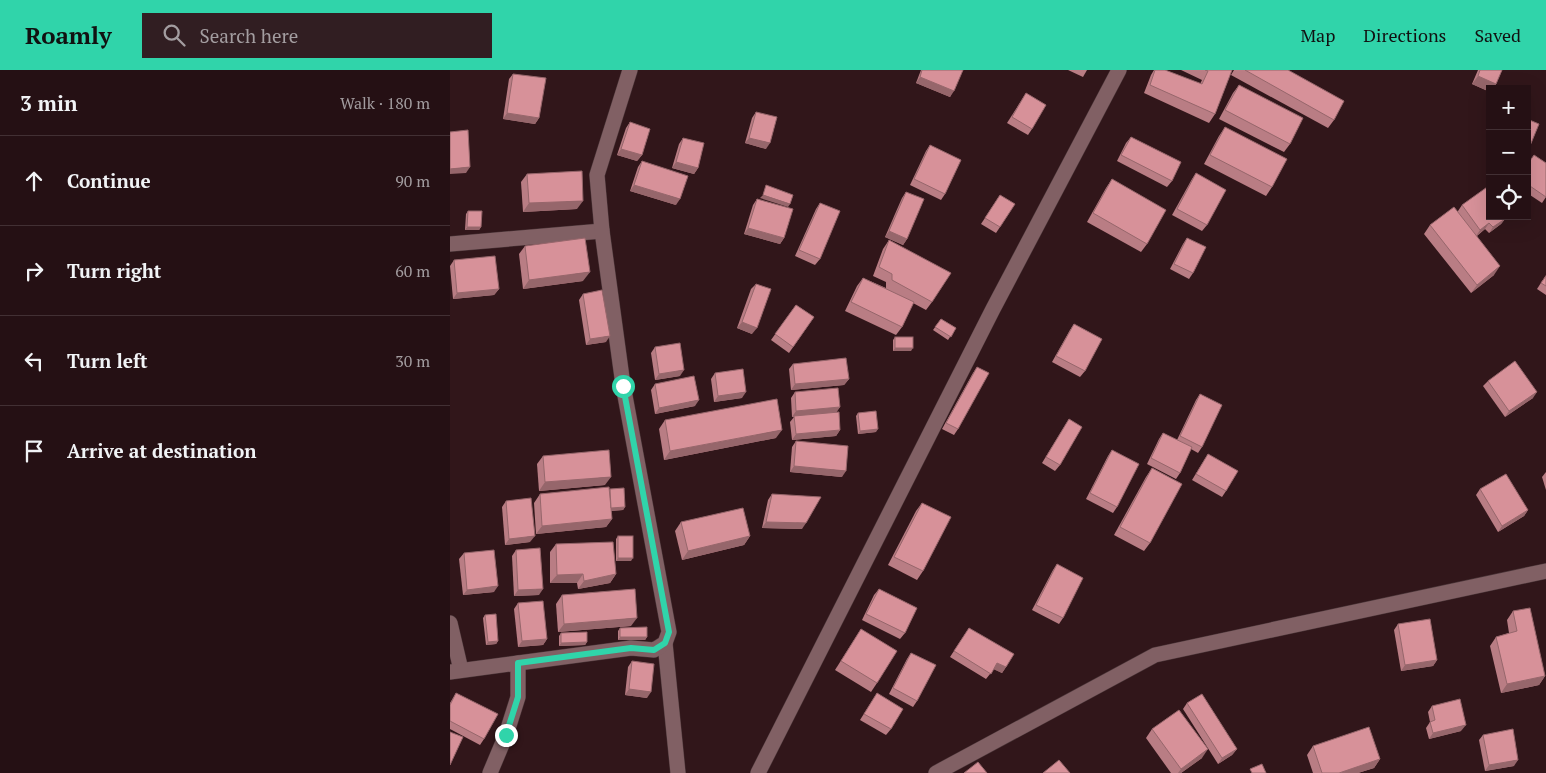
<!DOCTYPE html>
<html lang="en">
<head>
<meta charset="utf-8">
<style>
  :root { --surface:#251014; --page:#311e22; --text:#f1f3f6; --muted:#a39da0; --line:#423034; --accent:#30d4aa }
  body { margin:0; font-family:"PT Serif",serif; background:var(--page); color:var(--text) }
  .controls { position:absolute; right:15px; top:15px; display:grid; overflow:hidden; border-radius:0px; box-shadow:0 5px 20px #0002 }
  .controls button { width:45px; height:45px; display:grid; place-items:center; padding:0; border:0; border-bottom:1px solid var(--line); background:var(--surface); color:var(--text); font:25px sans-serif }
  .stop { position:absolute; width:15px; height:15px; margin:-11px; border:4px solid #30d4aa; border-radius:50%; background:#fff }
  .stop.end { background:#30d4aa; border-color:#fff; box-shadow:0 1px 5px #0008 }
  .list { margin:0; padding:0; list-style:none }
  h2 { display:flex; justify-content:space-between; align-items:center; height:65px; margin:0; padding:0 20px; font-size:21px }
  h2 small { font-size:16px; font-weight:400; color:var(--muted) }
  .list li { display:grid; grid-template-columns:32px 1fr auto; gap:15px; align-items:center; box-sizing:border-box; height:90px; padding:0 20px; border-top:1px solid var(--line) }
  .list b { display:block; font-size:19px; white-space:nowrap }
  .list em { font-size:16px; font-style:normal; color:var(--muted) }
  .icon { flex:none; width:28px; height:28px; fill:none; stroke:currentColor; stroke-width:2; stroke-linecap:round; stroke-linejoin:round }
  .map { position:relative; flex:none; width:1096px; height:703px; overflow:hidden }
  header { display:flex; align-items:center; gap:30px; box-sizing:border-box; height:70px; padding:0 25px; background:var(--accent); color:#111 }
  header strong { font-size:24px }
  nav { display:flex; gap:28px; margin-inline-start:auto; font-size:18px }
  .search { width:350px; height:45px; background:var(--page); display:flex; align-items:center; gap:12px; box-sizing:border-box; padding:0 18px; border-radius:0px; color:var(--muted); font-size:19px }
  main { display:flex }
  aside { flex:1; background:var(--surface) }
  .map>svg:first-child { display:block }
</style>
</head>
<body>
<header>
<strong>Roamly</strong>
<div class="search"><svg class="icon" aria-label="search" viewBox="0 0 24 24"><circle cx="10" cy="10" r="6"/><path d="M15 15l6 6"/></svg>Search here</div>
<nav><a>Map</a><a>Directions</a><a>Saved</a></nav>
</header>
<main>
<aside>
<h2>3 min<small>Walk · 180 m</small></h2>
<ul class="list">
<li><svg class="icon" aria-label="ahead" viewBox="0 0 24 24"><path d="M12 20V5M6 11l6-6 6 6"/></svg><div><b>Continue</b></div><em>90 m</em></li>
<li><svg class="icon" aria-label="right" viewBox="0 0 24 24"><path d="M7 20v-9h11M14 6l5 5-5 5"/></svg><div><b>Turn right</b></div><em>60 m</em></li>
<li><svg class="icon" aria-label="left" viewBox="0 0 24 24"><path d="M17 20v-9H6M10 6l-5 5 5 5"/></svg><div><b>Turn left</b></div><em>30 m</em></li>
<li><svg class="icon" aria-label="arrive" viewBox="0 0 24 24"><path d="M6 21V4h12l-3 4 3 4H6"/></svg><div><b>Arrive at destination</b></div></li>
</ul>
</aside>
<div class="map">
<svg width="1096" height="703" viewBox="0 0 1096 703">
  <rect width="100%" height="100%" fill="#31161a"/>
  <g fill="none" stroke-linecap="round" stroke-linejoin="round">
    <!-- minor casing -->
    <g stroke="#4a3538" stroke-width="16">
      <g id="minor">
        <path d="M0 174 152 161"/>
        <path d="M0 553 11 600"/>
        <path d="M215 573 228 703"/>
        <path d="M0 602 181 578 204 580 215 573 219 562 173 315 152 161 147 105 180 0"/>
        <path d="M40 703 56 665 68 627V593"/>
        <path d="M308 703 543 239 669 0"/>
        <path d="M486 703 705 585 1096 501"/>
      </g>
    </g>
    <!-- minor -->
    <use href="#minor" stroke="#816064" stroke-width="15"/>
  </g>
  <!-- wall -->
  <g fill="#b97d84">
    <path d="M471 0H513L500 27 466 13Z"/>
    <path d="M618 0H637L633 7Z"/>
    <path d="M704 0H715L750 14 752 10 731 0H782L765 44 759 53 694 23 701 5Z"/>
    <path d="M784 0H838L884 50 878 58 781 5Z"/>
    <path d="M1028 0H1052L1046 14 1043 19H1040V22L1022 14Z"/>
    <path d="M63 4 89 48 85 54 53 49 59 9Z"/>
    <path d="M789 15 840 74 834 82 769 49 783 23Z"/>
    <path d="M576 23 582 59 578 65 557 53Z"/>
    <path d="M306 42 316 79 295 73 302 48Z"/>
    <path d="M180 52 192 85 187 91 167 85 176 58Z"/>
    <path d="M775 57 822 117 816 126 754 94 769 66Z"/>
    <path d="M681 67 722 111 717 117 667 91 676 73Z"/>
    <path d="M233 68 248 98 244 104 222 98 229 74Z"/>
    <path d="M480 75 495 124 491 130 460 115 476 81Z"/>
    <path d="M192 91 226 135 180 121 188 97Z"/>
    <path d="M1096 93V127L1092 133 1077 123V94Z"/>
    <path d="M746 103 757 155 752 161 722 145 742 109Z"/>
    <path d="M77 104 127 139 73 142 71 112Z"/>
    <path d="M662 109 697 174 691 182 637 152 656 118Z"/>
    <path d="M456 122 457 169 453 175 435 167 452 128Z"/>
    <path d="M550 125V157L546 163 531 154Z"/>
    <path d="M307 129 334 168 330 174 294 164 303 135Z"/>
    <path d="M370 133V189L365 195 345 186 366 139Z"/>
    <path d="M1012 135 1040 146 1055 149 1051 154 1039 163 1035 159 1027 166 1044 205 1021 223 974 164 980 155 1008 141Z"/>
    <path d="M18 141 31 157 29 160H15L16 144Z"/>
    <path d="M737 168 743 203 739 209 720 199 733 174Z"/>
    <path d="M439 170 482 232 476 240 463 233 452 257 446 265 395 241 407 216 413 208 436 218V212L423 206 433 179Z"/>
    <path d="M75 176 133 211 73 219 69 184Z"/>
    <path d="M4 190 49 219 44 225 3 229 0 196Z"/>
    <path d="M1096 205V225L1087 219Z"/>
    <path d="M306 214 302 264 287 258 301 219Z"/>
    <path d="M133 224 156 272 136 275 129 230Z"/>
    <path d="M346 235 364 247 339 283 321 270Z"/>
    <path d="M491 249 506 258 498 270 483 260Z"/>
    <path d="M624 254 635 301 630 307 602 292 620 260Z"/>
    <path d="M445 267 461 281H443V270Z"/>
    <path d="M205 277 230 306 205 310 201 283Z"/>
    <path d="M343 294 399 309 394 315 341 320 339 299Z"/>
    <path d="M527 297 508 359 504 365 492 359 523 303Z"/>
    <path d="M265 303 292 328 264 332 261 309Z"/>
    <path d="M1038 311 1083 328 1055 347 1033 316Z"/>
    <path d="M205 314 245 336 205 344 201 320Z"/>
    <path d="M345 322 390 337 386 342 390 360 386 366 342 370 340 352 344 347H342L341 328Z"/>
    <path d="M750 324 752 377 748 383 741 379 730 403 726 409 697 394 709 369 713 363 727 370 746 330Z"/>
    <path d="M408 343 426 362 408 364 406 346Z"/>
    <path d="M619 349 610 395 605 401 592 393Z"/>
    <path d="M215 350 326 368 214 390 209 359Z"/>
    <path d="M346 371 392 407 340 402 342 377Z"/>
    <path d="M662 380 667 437 663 443 636 429 658 386Z"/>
    <path d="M758 384 776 421 772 427 742 410Z"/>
    <path d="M93 386 155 415 89 421 87 394Z"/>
    <path d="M702 398 700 473 694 481 664 465 696 407Z"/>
    <path d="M1096 402V420L1092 407Z"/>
    <path d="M159 419 175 437 173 440 161 441 162 449 156 457 86 464 84 433 90 424Z"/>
    <path d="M1030 419 1078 440 1074 446 1048 462 1026 425Z"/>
    <path d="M322 424 352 459 312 458 318 430Z"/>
    <path d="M56 431 80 472 55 475 52 437Z"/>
    <path d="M472 433 473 501 467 510 438 495 466 441Z"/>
    <path d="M231 452 300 466 294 475 232 490 225 461Z"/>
    <path d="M168 466 181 491H166V469Z"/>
    <path d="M106 474 166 504 160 513 128 519 127 513H100V482Z"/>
    <path d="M66 480 89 525 64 526 62 486Z"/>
    <path d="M14 483 44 522 13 525 9 489Z"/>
    <path d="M607 494 613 548 609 554 582 540 603 500Z"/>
    <path d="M429 519 455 563 450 569 412 550 424 525Z"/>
    <path d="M112 525 181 556 108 562 106 534Z"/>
    <path d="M68 533 97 569 93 575 68 577 64 539Z"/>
    <path d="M1063 541 1095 606 1089 615 1051 623 1040 576 1046 567 1059 563 1057 550Z"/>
    <path d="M35 545 48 571 46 574 36 575 33 548Z"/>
    <path d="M948 554 987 590 983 596 951 601 944 560Z"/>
    <path d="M170 558 197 567 195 570H168V561Z"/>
    <path d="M519 558 556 597 552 603 544 599 536 609 500 587Z"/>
    <path d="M411 559 427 613 421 622 385 600Z"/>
    <path d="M111 563 137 572 135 575 109 576V566Z"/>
    <path d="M461 583 467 631 463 637 439 624 457 589Z"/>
    <path d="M182 591 197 628 175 625 178 597Z"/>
    <path d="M6 623 34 669 30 675 0 659V633Z"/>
    <path d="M427 623 441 659 436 665 410 650Z"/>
    <path d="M737 633 787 679 782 685 768 694 733 639Z"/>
    <path d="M982 636 1011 661 979 669 976 658 980 652 978 642Z"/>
    <path d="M702 659 752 688 731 703H721L696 668Z"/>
    <path d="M1033 665 1064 696 1035 701 1029 670Z"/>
    <path d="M863 676 930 689 924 698 908 703H863L857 685Z"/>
  </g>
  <!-- shaded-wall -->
  <g fill="#96666b">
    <path d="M1028 6 1046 14 1043 19H1040V22L1022 14Z"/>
    <path d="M470 7 504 21 500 27 466 13Z"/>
    <path d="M57 43 89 48 85 54 53 49Z"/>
    <path d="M299 68 320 73 316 79 295 73Z"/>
    <path d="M171 79 192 85 187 91 167 85Z"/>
    <path d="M226 92 248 98 244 104 222 98Z"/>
    <path d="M20 97 16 103 0 104V99Z"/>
    <path d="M184 115 230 129 226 135 180 121Z"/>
    <path d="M313 125 340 134 338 137 310 128Z"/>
    <path d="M133 131 127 139 73 142 79 133Z"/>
    <path d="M1055 149 1051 154 1039 163 1043 157Z"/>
    <path d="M1039 153 1035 159 1026 166 1030 160Z"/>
    <path d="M17 157H31L29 160H15Z"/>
    <path d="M298 158 334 168 330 174 294 164Z"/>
    <path d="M439 161 457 169 453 175 435 167Z"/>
    <path d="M1050 196 1044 205 1021 223 1027 215Z"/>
    <path d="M140 202 133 211 73 219 79 210Z"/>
    <path d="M49 219 44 225 3 229 7 223Z"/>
    <path d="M292 252 307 258 302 264 287 258Z"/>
    <path d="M160 266 156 272 136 275 140 269Z"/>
    <path d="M445 278H463L461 281H443Z"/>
    <path d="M234 300 230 306 205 310 209 304Z"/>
    <path d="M399 309 394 315 341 320 345 314Z"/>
    <path d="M296 322 292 328 264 332 268 326Z"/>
    <path d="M1087 322 1083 328 1055 347 1059 341Z"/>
    <path d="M249 330 245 336 205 344 209 338Z"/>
    <path d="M390 337 386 343 342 347 346 341Z"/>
    <path d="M428 359 426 362 408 364 410 361Z"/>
    <path d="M332 360 326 368 214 390 220 381Z"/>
    <path d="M390 360 386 366 342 370 346 364Z"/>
    <path d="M344 396 396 401 392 407 340 402Z"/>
    <path d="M161 407 155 415 89 421 95 412Z"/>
    <path d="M175 437 173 440 159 441 161 438Z"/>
    <path d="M1078 440 1074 446 1048 462 1052 456Z"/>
    <path d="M162 449 156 457 86 464 92 456Z"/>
    <path d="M316 452 356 453 352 459 312 458Z"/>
    <path d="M85 466 80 472 55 475 59 469Z"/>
    <path d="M300 466 294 475 232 490 238 481Z"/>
    <path d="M168 488H183L181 491H166Z"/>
    <path d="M133 504 127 513H100L107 505Z"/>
    <path d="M166 504 160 513 128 519 134 511Z"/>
    <path d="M48 516 44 522 13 525 17 520Z"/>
    <path d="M93 519 89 525 64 526 68 520Z"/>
    <path d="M187 548 181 556 108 562 114 554Z"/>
    <path d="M170 567H197L195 570H168Z"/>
    <path d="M97 569 93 575 68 577 72 571Z"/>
    <path d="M48 571 46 574 36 575 38 572Z"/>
    <path d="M137 572 135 575 109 576 111 573Z"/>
    <path d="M987 590 983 596 951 601 955 595Z"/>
    <path d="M547 593 556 597 552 603 543 599Z"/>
    <path d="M1095 606 1089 615 1051 623 1057 614Z"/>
    <path d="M179 619 201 622 197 628 175 625Z"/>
    <path d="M1016 655 1011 661 979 669 983 663Z"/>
    <path d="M758 679 752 688 731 703H728L731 699Z"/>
    <path d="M787 679 782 685 768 694 772 688Z"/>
    <path d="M930 689 924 698 908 703H889Z"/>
    <path d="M1068 690 1064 696 1035 701 1039 695Z"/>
  </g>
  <!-- building -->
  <g fill="#d79199" stroke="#96666b">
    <path d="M472 0H513L504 21 470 7Z"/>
    <path d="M705 0H715L752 14 758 1 755 0H782L765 44 700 15Z"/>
    <path d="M795 0H838L894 31 884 50Z"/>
    <path d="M1030 0H1052L1046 14 1028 6Z"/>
    <path d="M63 4 96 8 89 48 57 43Z"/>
    <path d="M789 15 853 48 840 74 775 40Z"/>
    <path d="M576 23 596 35 582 59 562 47Z"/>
    <path d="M306 42 327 47 320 73 299 68Z"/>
    <path d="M1077 49 1089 54 1077 83Z"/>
    <path d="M180 52 200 59 192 85 171 79Z"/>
    <path d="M775 57 837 89 822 117 760 85Z"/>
    <path d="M18 60 20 97 0 99V62Z"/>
    <path d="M681 67 731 92 722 111 671 85Z"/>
    <path d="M233 68 254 73 248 98 226 92Z"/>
    <path d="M480 75 511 90 495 124 464 109Z"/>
    <path d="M1084 85 1096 93V127L1077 114V95Z"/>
    <path d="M192 91 238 106 230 129 184 115Z"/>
    <path d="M132 101 133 131 79 133 77 104Z"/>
    <path d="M746 103 776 120 757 155 727 139Z"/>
    <path d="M662 109 716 140 697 174 643 143Z"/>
    <path d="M316 115 343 125 340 134 313 125Z"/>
    <path d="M1040 115V146H1053L1055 149 1043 157 1039 153 1030 160 1012 135Z"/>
    <path d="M456 122 474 129 457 169 439 161Z"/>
    <path d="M550 125 565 134 550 157 535 148Z"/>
    <path d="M307 129 343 139 334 168 298 158Z"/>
    <path d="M370 133 390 141 370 189 349 180Z"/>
    <path d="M1004 137 1050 196 1027 215 980 155Z"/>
    <path d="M18 141H32L31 157H17Z"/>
    <path d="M135 168 140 202 79 210 75 176Z"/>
    <path d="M737 168 756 177 743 203 724 194Z"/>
    <path d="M439 170 501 203 482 232 442 210V204L429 197Z"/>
    <path d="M45 186 49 219 7 223 4 190Z"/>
    <path d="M1096 206V216L1091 213Z"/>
    <path d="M413 208 464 232 452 257 401 232Z"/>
    <path d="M306 214 321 219 307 258 292 252Z"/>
    <path d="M152 220 160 266 140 269 133 224Z"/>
    <path d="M346 235 364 247 343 277 325 264Z"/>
    <path d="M491 249 506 258 501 267 485 257Z"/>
    <path d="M624 254 652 269 635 301 606 286Z"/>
    <rect x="445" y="267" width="18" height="11"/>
    <path d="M230 273 234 300 209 304 205 277Z"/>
    <path d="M396 288 399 309 345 314 343 294Z"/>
    <path d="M1065 291 1087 322 1059 341 1038 311Z"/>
    <path d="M527 297 539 303 508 359 496 353Z"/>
    <path d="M293 299 296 322 268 326 265 303Z"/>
    <path d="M244 306 249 330 209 338 205 314Z"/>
    <path d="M388 318 390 337 346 341 345 322Z"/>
    <path d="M750 324 772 335 752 377 730 366Z"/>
    <path d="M327 329 332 360 220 381 215 350Z"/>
    <path d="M426 341 428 359 410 361 408 343Z"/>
    <path d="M389 342 390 360 346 364 344 346Z"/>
    <path d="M619 349 632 357 610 395 596 387Z"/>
    <path d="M713 363 742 377 730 403 701 388Z"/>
    <path d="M346 371 398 376 396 401 344 396Z"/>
    <path d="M159 380 161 407 95 412 93 386Z"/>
    <path d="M662 380 689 394 667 437 640 423Z"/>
    <path d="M758 384 788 401 776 421 746 404Z"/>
    <path d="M702 398 732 414 700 473 670 457Z"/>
    <path d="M1056 404 1078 440 1052 456 1030 419Z"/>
    <path d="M159 417 162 449 92 456 90 424Z"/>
    <path d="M174 418 175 437 161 438 160 419Z"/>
    <path d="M322 424 371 427 356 453 316 452Z"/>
    <path d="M81 428 85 466 59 469 56 431Z"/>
    <path d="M472 433 501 447 473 501 444 487Z"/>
    <path d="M293 438 300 466 238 481 231 452Z"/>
    <rect x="168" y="466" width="15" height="22"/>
    <path d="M163 472 166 504 134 511 133 504 107 505 106 474Z"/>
    <path d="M90 478 93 519 68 520 66 480Z"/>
    <path d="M44 480 48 516 17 520 14 483Z"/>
    <path d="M607 494 633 508 613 548 586 535Z"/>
    <path d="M185 519 187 548 114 554 112 525Z"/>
    <path d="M429 519 467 538 455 563 416 544Z"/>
    <path d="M93 531 97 569 72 571 68 533Z"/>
    <path d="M1080 538 1095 606 1057 614 1046 567 1067 561 1063 541Z"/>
    <path d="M46 544 48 571 38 572 35 545Z"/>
    <path d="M980 549 987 590 955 595 948 554Z"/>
    <path d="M197 557V567H170V558Z"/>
    <path d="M519 558 564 584 556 597 547 593 541 604 504 581Z"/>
    <path d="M411 559 447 581 427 613 391 591Z"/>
    <path d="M137 562V572L111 573V563Z"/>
    <path d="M461 583 486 595 467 631 443 618Z"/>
    <path d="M182 591 204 594 201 622 179 619Z"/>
    <path d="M6 623 48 644 34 669 0 651V635Z"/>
    <path d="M427 623 453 639 441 659 414 644Z"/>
    <path d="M752 624 787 679 772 688 737 633Z"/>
    <path d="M1010 629 1016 655 983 663 980 652 985 650 982 636Z"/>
    <path d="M729 640 758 679 731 699 702 659Z"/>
    <path d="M919 657 930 689 889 703H872L863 676Z"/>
    <path d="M1063 659 1068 690 1039 695 1033 665Z"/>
    <path d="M0 662 13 667 0 695Z"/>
    <path d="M609 690 620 703H593Z"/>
    <path d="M528 692 537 703H514Z"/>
    <path d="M812 694 816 703H802L800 699Z"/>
  </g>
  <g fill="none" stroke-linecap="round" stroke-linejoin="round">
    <!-- route -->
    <path stroke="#30d4aa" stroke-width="6" d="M56 665 68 627V593L181 578 204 580 215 573 219 562 173 316"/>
  </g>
</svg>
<div class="controls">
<button>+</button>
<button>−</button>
<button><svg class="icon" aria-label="locate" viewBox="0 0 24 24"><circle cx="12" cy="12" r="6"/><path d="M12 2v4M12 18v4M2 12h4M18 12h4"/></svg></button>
</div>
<div class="stop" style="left:173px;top:316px"></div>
<div class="stop end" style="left:56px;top:665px"></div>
</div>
</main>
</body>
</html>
